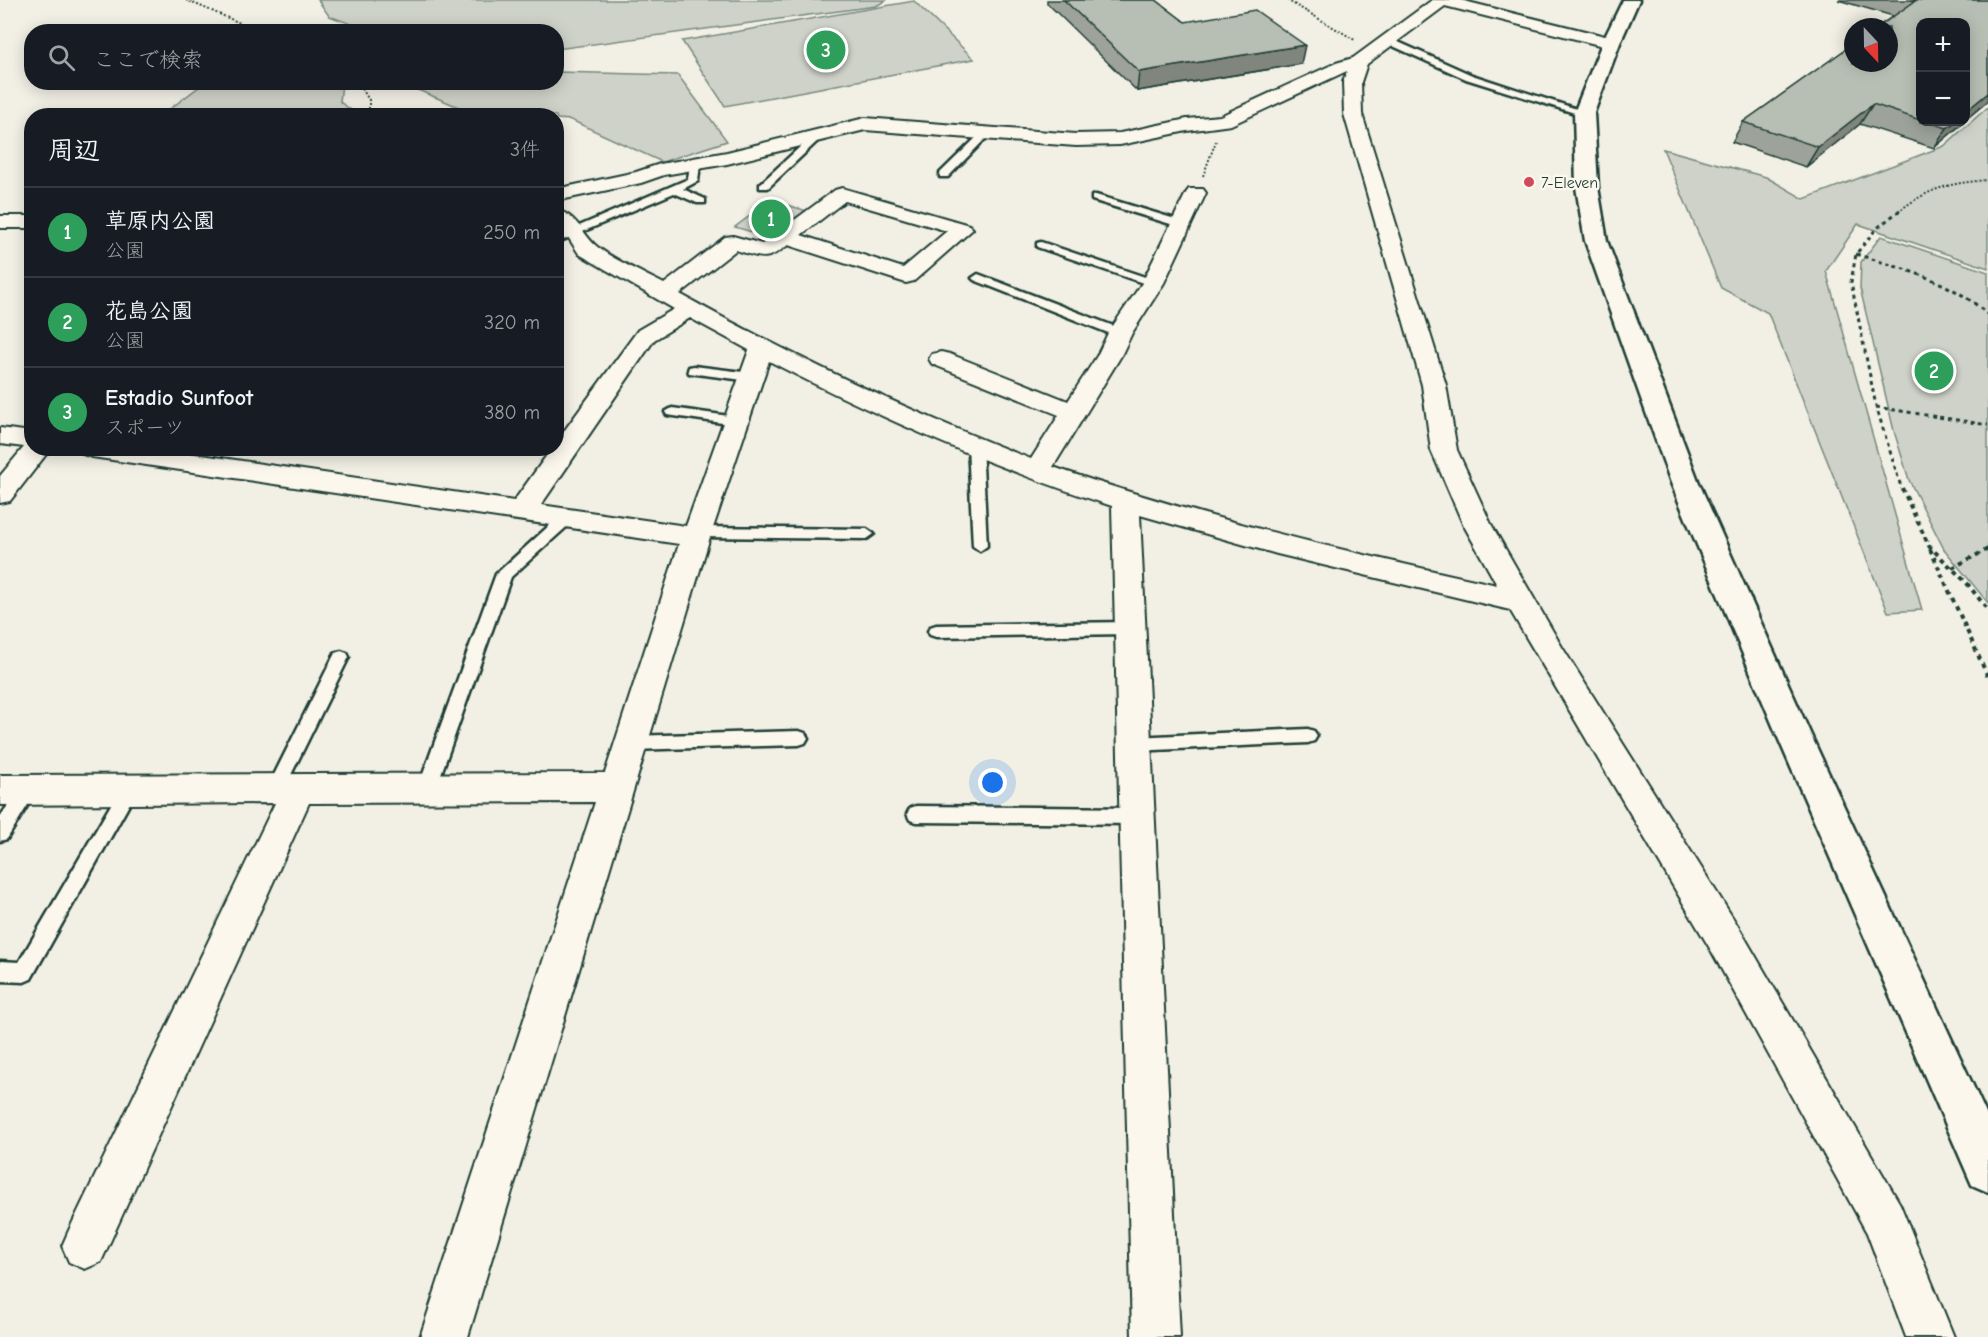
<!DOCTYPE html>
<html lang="ja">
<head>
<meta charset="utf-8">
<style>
  :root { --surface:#171b24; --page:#20242c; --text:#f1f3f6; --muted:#9ea1a6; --line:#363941; --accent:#b45309 }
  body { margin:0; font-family:"Comic Neue","Klee One",sans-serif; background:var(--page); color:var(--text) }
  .controls { position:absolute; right:18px; top:18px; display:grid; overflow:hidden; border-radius:12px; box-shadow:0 3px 15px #0003 }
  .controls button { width:54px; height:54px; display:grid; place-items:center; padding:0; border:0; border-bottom:2px solid var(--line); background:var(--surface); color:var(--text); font:30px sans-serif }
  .compass { position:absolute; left:1844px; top:18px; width:54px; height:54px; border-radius:50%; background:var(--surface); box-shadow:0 3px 15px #0003; rotate:158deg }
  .you { position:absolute; left:993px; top:783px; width:21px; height:21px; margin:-15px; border:4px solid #fff; border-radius:50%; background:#1a73e8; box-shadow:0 0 0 9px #1a73e833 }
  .badge { display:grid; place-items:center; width:39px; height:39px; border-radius:50%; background:var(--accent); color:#fff; font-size:20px; font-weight:700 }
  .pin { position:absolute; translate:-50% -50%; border:3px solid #fff; box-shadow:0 2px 6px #0006 }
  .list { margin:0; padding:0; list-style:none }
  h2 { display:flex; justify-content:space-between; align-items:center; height:78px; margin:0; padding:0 24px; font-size:26px }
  h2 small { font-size:20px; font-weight:400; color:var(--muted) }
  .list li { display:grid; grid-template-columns:39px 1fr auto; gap:18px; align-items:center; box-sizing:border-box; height:90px; padding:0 24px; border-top:2px solid var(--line) }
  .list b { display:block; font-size:22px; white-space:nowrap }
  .list p { margin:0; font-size:20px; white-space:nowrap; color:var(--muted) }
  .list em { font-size:20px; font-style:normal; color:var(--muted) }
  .icon { flex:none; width:33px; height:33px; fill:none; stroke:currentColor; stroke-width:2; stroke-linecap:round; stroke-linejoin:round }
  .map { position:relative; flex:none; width:1988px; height:1337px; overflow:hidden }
  .search { position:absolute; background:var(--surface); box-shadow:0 3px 15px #0003; left:24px; top:24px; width:540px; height:66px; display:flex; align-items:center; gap:15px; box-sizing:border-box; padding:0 21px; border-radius:24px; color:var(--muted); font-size:22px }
  .panel { position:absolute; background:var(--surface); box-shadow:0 3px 15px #0003; left:24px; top:108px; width:540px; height:348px; border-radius:24px }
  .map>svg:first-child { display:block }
</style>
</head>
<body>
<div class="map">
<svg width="1988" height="1337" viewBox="0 0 1988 1337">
  <rect width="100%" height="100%" fill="#f2f0e5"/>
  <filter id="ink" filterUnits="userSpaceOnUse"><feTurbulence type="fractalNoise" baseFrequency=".0167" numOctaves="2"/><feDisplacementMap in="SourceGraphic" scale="12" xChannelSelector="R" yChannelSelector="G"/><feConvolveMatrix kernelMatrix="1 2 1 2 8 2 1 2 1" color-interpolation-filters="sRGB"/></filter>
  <g filter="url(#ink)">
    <!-- green -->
    <g fill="#cfd2c8" stroke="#77887e" stroke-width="1.5">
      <path d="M318 0H887L876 6 557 49 556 32 370 31 329 16Z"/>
      <path d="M914 1 974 59 725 106 682 41Z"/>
      <path d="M557 72 678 75 727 141 662 162 571 120 557 119 556 116 478 115 401 83 556 82Z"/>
      <path d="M204 83H342L340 102 358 115H162Z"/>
      <path d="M1988 107V268L1858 224 1826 271 1922 610 1888 612 1768 313 1721 288 1663 149 1766 177 1804 199 1944 146Z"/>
      <path d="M771 200 807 211 772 238 735 227Z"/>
      <path d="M1881 236 1988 272V603L1944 549 1909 480 1894 431 1860 288 1861 262Z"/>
    </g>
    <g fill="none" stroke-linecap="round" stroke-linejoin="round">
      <!-- service casing -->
      <g stroke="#1f3d34" stroke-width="5">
        <g id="service">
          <path d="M1387 37 1472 75 1589 113 1581 115 1466 79 1384 42 1383 40Z"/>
          <path d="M982 132 990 134 948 177H940V173Z"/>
          <path d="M815 133 824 135 768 188H760V184Z"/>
          <path d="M695 161 700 164 698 181 683 189 705 199V203H697L674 193 556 243V236L688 179 690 164Z"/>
          <path d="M1096 195 1185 222 1187 224 1185 226H1177L1092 200V196Z"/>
          <path d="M1041 242 1157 281 1159 283 1153 287 1149 285 1037 247V243Z"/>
          <path d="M978 274 1124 330 1126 333 1124 336H1116L974 280 972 278Z"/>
          <path d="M694 366 751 373 757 377 751 381 689 373 688 370 689 367Z"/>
          <path d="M672 408 736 417 743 421 736 425 667 415 665 412Z"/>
          <path d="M975 441 982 445 987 546 980 551 973 546 968 445Z"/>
          <path d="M567 513 574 518 572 522 511 577 436 788 433 793 427 796 421 793 418 788 496 574 562 514Z"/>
          <path d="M697 527 867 529 874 534 867 539 697 537 690 532Z"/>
          <path d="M1130 622 1136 624 1138 628 1136 632 1130 634 936 637 930 635 928 631 930 627 936 625Z"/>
          <path d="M341 651 347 653 349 657 282 793 276 796 270 793 267 788 270 783 335 653Z"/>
          <path d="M1308 729 1314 731 1317 736 1314 741 1308 743 1134 751 1128 749 1125 744 1128 739 1134 737Z"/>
          <path d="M799 731 805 733 808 738 805 743 799 745 631 750 625 748 622 743 625 738 631 736Z"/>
          <path d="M129 781 135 784 138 789 135 794 31 979 24 982 0 981V961L19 962 123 784Z"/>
          <path d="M28 782 34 785 37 790 7 839 0 841V817L22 785Z"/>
          <path d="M916 806 1137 808 1143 810 1146 816 1143 822 1137 824 916 822 910 820 907 814 910 808Z"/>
        </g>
      </g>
      <!-- minor casing -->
      <g stroke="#1f3d34" stroke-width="4">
        <g id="minor">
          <path d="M1432 0H1460L1617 39 1619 43 1611 48 1445 6 1367 64 1361 82 1362 114 1446 385 1457 450 1491 524 1562 647 1738 926 1900 1204 1954 1337H1906L1867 1233 1712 952 1510 610 1277 554 1140 515 1180 1337H1132L1112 506C994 468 880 418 769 361L710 537 468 1337H420L595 802 309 803 101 1262 85 1269 69 1262 62 1246 69 1230 275 803 0 805V775L605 773 679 544 92 457 83 454 79 448H154L514 501 552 448H556V442L638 330 674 309 579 254 568 237 556 227V210C575 214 582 232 594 244 606 256 647 275 664 284L725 237 733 236 762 244 835 190 842 188 969 225 973 229 914 281 906 283 788 245C766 262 762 258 736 250L680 294C793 357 910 412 1031 459L1059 415 932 364 929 359 932 354 941 352 950 354 1068 401 1097 356 1108 333 1142 283 1186 193 1189 189H1203L1206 193 1164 283 1132 333 1121 356 1053 467C1198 517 1347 552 1497 585L1463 524 1431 450 1422 385 1344 114 1343 82 1347 71 1231 125 1187 131 1120 145 1076 146 865 130 727 164 664 175 641 183 556 201V189L636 172 660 164 727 152 865 118 1076 134 1120 133 1187 119 1220 116 1336 63 1353 58ZM845 201 947 231 903 268 801 235ZM690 318 749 350 686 526 541 505 654 340Z"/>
          <rect x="0" y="216" width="32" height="12"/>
          <path d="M0 428 32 432V448H51L10 501 0 503V476L24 447 0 444Z"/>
        </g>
      </g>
      <!-- tertiary casing -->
      <g stroke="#1f3d34" stroke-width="5">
        <path id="tertiary" d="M1623 0H1639L1620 43 1594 113 1598 187 1607 241 1699 483 1810 733 1988 1118V1192L1972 1185 1776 733 1671 483 1585 241 1576 187 1574 113 1602 43Z"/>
      </g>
      <!-- path-far2 -->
      <g stroke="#1f3d34" stroke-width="2" stroke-dasharray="2 2" stroke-linecap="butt">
        <path d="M186 0 261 32"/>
        <path d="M1287 0 1355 40"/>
        <path d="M358 82 369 100V116"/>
        <path d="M1203 176 1216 141"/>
        <path d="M1898 212C1928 188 1950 183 1988 180"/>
      </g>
      <!-- path-far1 -->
      <g stroke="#1f3d34" stroke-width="3" stroke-dasharray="4 4" stroke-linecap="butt">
        <path d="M1900 210 1876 229 1856 254 1851 282 1876 406 1902 490"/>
        <path d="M1856 254C1902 269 1952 280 1988 315"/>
        <path d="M1876 407 1988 425"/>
      </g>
      <!-- path -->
      <g stroke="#1f3d34" stroke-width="4" stroke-dasharray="4.5 4.5" stroke-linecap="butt">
        <path d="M1902 488 1929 546 1966 582 1988 610"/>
        <path d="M1930 549 1988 677"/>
        <path d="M1952 568 1988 549"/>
      </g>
      <!-- service -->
      <use href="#service" fill="#fbf7ec" fill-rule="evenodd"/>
      <!-- minor -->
      <use href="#minor" fill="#fbf7ec" fill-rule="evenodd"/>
      <!-- tertiary -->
      <use href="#tertiary" fill="#fbf7ec" fill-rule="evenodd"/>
    </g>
    <!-- wall -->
    <g fill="#9da39a" stroke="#1f3d34" stroke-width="1.5">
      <path d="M1047 0H1156L1185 22 1301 64 1137 91 1047 3Z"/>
      <path d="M1838 0H1988V101L1965 120V22H1920V122H1964L1934 148 1860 124 1806 167 1732 142 1743 122 1893 16Z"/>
    </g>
    <!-- shaded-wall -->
    <g fill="#80857d" stroke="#1f3d34" stroke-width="1.5">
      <path d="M1305 45 1301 64 1137 91 1139 72Z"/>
      <path d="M1988 93V101L1965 120V112Z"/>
      <path d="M1873 104 1860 124 1806 167 1818 147Z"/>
      <path d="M1955 122H1964L1934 148 1947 128Z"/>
    </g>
    <!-- building -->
    <g fill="#b7beb3" stroke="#1f3d34" stroke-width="1.5">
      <path d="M1064 0H1156L1185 22 1255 10 1305 45 1139 72Z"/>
      <path d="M1911 0H1988V93L1965 112V22H1920V120L1873 104 1818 147 1743 122 1853 44V63H1889V27H1878L1915 1Z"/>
      <path d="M1927 122H1955L1947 128Z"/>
    </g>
  </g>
  <!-- markers -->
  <circle fill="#d1495b" stroke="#fbf7ec" stroke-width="2" cx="1529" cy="182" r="6"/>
  <g text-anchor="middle" stroke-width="5" stroke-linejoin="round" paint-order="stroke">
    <!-- far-poi labels -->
    <g font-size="16" fill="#1f3d34" stroke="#fbf7ec" text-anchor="start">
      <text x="1541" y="188">7-Eleven</text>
    </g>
  </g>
</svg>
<div class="controls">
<button>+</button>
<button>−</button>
</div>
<svg class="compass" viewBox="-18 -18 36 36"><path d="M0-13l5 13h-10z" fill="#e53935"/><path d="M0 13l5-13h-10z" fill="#9ea1a6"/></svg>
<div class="you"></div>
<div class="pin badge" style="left:771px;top:219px;background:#2e9e5b">1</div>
<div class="pin badge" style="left:1934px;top:371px;background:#2e9e5b">2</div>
<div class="pin badge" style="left:826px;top:50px;background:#2e9e5b">3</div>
<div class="search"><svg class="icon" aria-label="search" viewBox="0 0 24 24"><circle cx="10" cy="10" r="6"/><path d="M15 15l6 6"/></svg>ここで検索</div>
<section class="panel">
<h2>周辺<small>3件</small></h2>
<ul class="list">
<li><span class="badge" style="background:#2e9e5b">1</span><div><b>草原内公園</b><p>公園</p></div><em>250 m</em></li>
<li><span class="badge" style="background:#2e9e5b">2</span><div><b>花島公園</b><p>公園</p></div><em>320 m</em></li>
<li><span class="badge" style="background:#2e9e5b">3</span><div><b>Estadio Sunfoot</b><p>スポーツ</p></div><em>380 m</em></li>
</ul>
</section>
</div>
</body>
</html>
